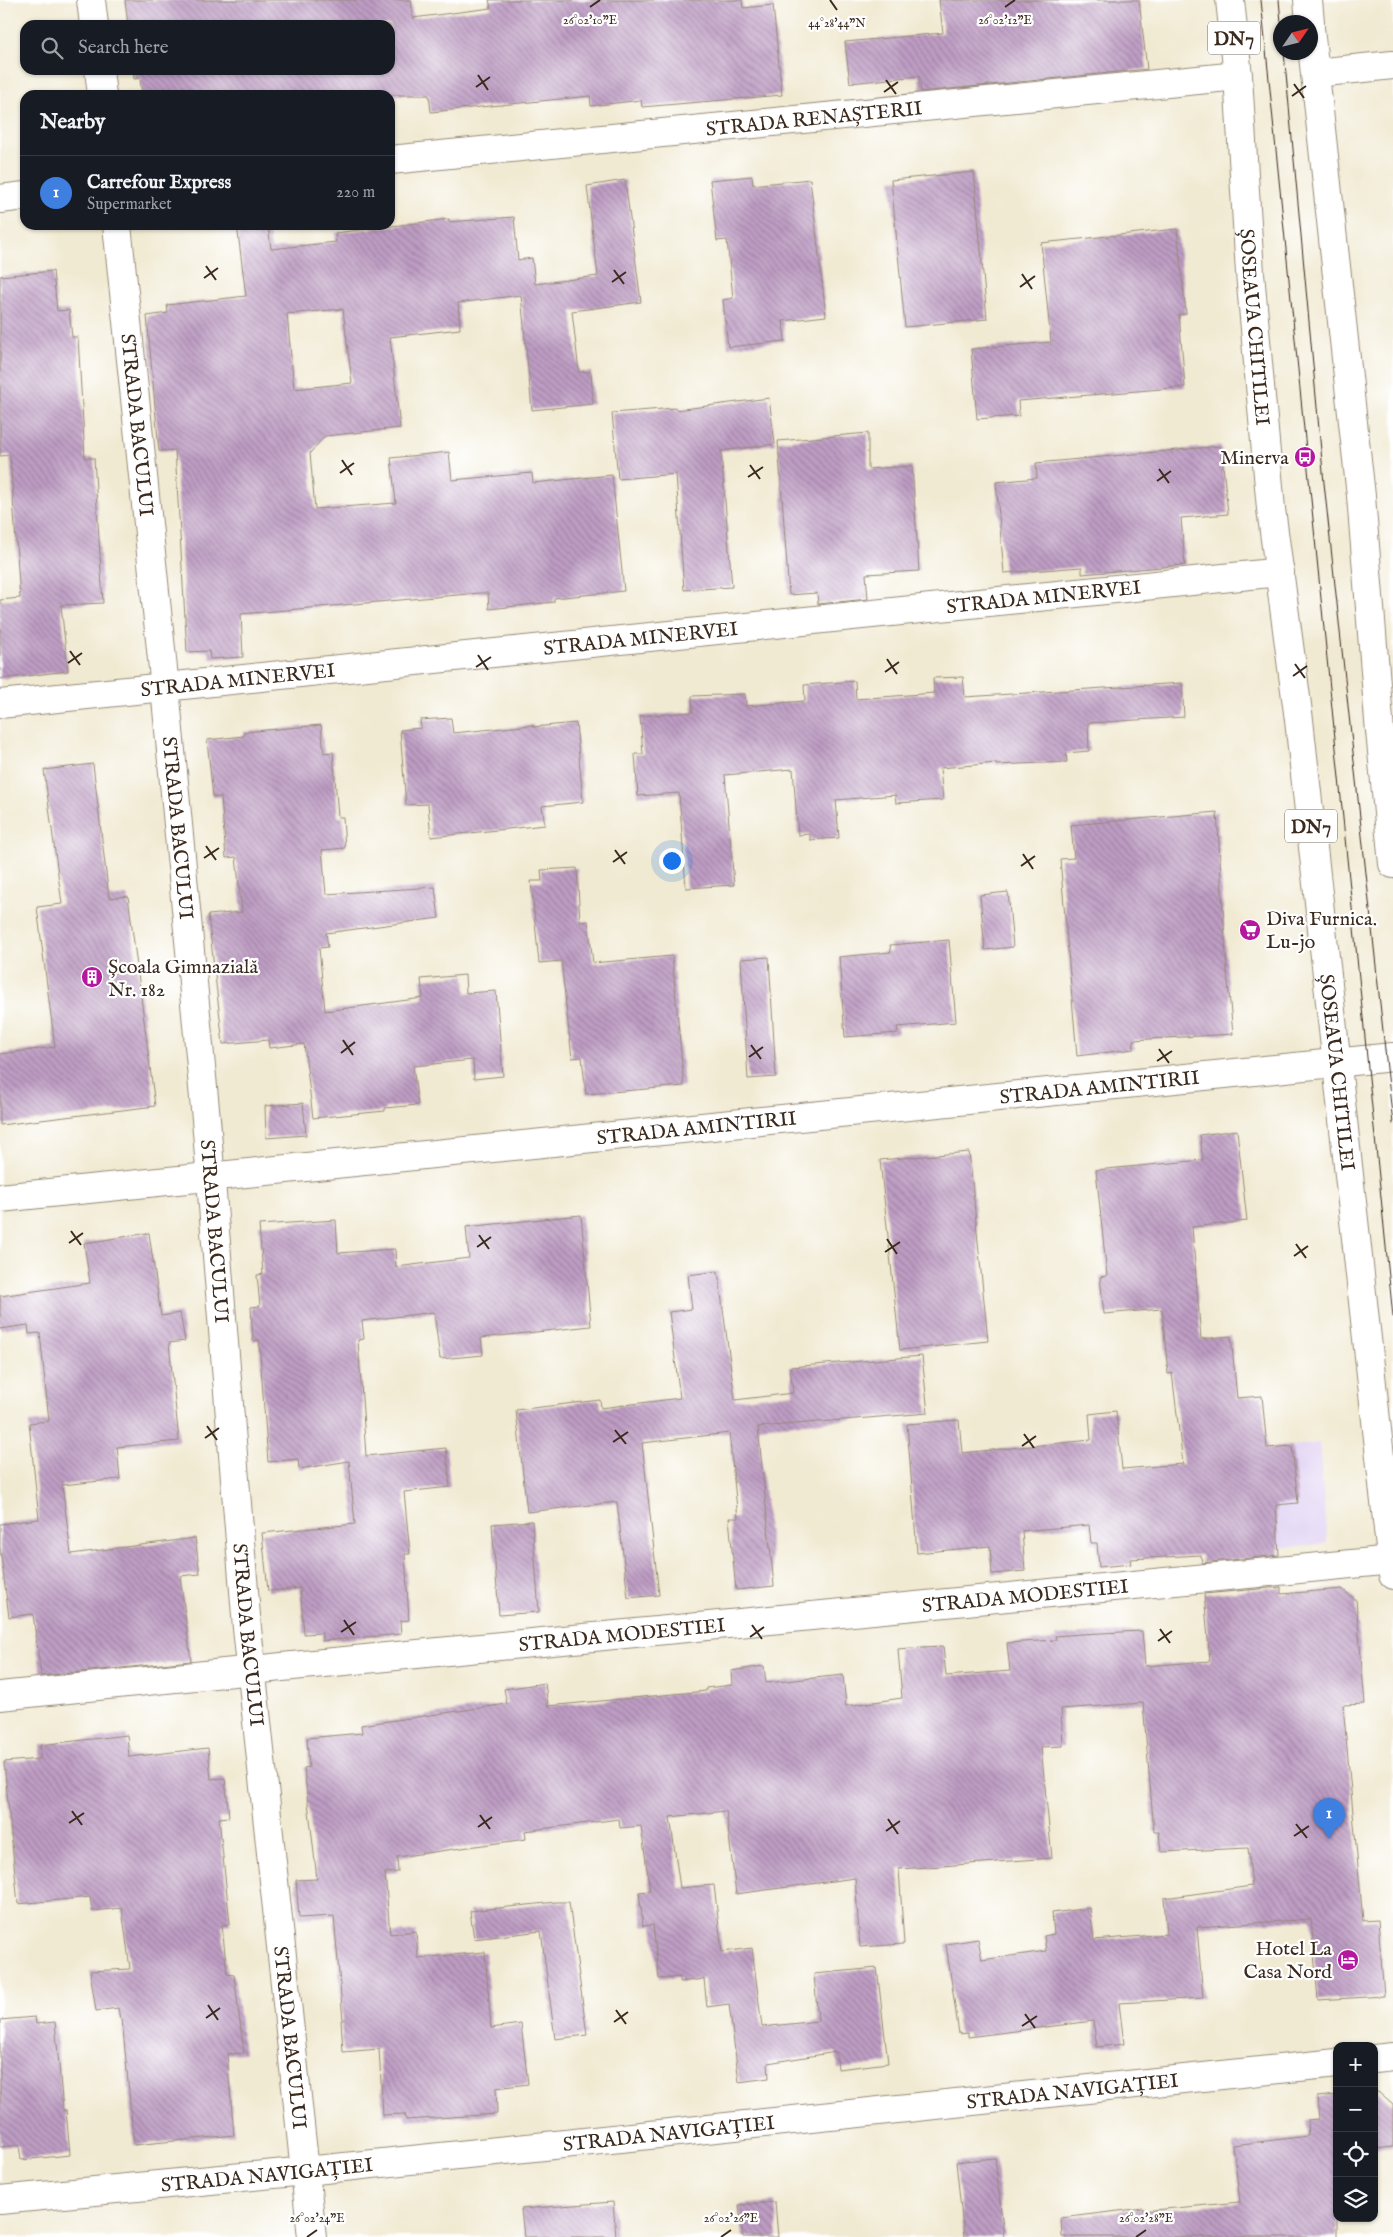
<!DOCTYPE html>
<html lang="en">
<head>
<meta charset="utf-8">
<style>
  :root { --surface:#171b24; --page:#20242c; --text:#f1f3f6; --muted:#9ea1a6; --line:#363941; --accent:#7c3aed }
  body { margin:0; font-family:"IM FELL English",serif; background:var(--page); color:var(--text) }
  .controls { position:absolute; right:15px; bottom:15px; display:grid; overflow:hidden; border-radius:10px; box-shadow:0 1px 4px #0004 }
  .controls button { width:45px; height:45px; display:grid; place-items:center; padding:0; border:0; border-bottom:1px solid var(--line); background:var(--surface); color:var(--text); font:25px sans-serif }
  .compass { position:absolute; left:1273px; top:15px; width:45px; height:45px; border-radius:50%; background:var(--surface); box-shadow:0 1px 4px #0004; rotate:55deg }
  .you { position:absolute; left:671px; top:860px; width:18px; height:18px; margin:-12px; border:4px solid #fff; border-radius:50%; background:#1a73e8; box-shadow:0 0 0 8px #1a73e833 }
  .badge { display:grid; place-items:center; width:32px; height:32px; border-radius:50%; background:var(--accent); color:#fff; font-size:16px; font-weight:700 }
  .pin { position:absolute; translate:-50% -41px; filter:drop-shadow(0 1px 2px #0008) }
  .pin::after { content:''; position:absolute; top:26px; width:18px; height:15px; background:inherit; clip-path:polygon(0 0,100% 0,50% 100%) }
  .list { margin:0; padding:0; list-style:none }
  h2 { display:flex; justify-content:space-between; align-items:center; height:65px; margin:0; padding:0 20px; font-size:21px }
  h2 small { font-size:16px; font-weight:400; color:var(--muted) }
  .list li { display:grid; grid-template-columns:32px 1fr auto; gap:15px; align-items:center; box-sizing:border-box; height:75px; padding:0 20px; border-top:1px solid var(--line) }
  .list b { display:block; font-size:19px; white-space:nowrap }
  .list p { margin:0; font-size:16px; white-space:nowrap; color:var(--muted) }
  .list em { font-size:16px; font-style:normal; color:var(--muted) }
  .icon { flex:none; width:28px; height:28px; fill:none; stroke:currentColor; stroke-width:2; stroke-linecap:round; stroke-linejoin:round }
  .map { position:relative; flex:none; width:1393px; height:2237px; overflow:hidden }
  .search { position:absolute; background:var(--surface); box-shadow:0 1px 4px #0004; left:20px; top:20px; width:375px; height:55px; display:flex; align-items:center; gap:12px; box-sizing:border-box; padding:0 18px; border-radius:15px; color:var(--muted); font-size:19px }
  .panel { position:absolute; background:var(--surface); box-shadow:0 1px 4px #0004; left:20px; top:90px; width:375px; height:140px; border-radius:15px }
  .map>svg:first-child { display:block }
</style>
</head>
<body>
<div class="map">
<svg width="1393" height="2237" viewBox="0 0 1393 2237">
  <defs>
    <pattern id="building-back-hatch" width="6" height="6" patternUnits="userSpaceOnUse" patternTransform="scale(1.25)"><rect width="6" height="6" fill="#be9dc4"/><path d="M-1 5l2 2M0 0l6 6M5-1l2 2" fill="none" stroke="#9c809f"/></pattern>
  </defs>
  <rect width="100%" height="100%" fill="#fff"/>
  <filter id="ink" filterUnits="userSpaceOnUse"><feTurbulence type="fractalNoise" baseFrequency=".02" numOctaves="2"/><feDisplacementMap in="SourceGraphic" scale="10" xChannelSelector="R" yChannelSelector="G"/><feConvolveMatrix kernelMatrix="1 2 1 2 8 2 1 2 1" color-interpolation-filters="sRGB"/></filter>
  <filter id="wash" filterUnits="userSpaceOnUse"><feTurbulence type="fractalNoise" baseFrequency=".0096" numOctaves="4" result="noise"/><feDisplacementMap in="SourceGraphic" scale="20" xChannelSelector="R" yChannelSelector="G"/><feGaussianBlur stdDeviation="1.12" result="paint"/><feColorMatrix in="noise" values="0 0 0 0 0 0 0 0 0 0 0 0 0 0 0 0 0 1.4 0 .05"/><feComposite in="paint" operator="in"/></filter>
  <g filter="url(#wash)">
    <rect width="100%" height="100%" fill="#f1ead3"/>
    <!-- built -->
    <path fill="#e1d4f4" d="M1319 1443 1327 1543 1279 1548 1276 1505 1298 1503 1292 1446Z"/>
    <g id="blocks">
      <!-- building -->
      <g fill="url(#building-back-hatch)" fill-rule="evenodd">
        <path d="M125 0H411L413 18 491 8 489 0H742L743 8 773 5 782 95 642 107 641 100 591 106 590 96 431 112 429 95H142L140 78 134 79 133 70H390V25H128Z"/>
        <path d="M939 0H1139L1147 69 921 92 919 76 850 83 845 42 943 33Z"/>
        <path d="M974 172 987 319 905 327 891 180Z"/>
        <path d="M752 176 753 185 810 179 826 316 783 321 785 341 728 347 723 300 733 298 727 240 717 241 710 180Z"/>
        <path d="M625 180 641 302 572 311 579 372H591L593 404 532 410 521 295 458 303 460 329 390 337 400 428 325 436 310 453 315 509 396 503 391 458 449 452 452 480 532 473 533 483 612 475 624 591 554 598V602L489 609 488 593H480L241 614 243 657 210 659 209 651 187 652 175 450 159 451 147 316 168 313 167 305 246 296 237 225H268L271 249 336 242 335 233 449 219V222L514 217 518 260 532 258 535 284 598 276 587 186ZM343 309 352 383 294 389 287 314Z"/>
        <path d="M1177 229 1186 314 1179 315 1185 387 1018 401 1019 416 977 419 971 349 1051 342 1041 243Z"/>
        <path d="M53 271 57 311 69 310 72 337H78L85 458H94L103 603 61 605 68 671 0 679V600L20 598 10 455 0 456V276Z"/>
        <path d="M769 398 775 444 721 451 732 587 684 590 676 474 618 479 612 413 676 408V410Z"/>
        <path d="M868 433V469L912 466 919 571 866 574 868 599 818 604 817 593 789 595 778 441Z"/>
        <path d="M1221 446 1228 514 1181 518 1185 565 1082 574V567L1004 573 996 482 1037 478 1036 463Z"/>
        <path d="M963 677 965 697 1182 683 1184 717 1088 723 1089 751 1066 753 1067 762 996 765V763L940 768 943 800 896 803 895 795 836 800 839 838 810 840V834L798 835 793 769 725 775 734 885 686 888 679 793 638 796 635 754H643L640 716 693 712 692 696 745 694 746 706 805 701 804 685 855 681 856 699 934 693 933 678Z"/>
        <path d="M451 718 453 733 533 725V727L576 723 583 802 542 806 545 825 431 837 428 804 406 805 400 730 421 728 420 720Z"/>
        <path d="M321 725 324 753 333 752 338 817H343L345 848 322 850 326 894 435 887 439 918 326 933 328 947 319 948 325 1011 423 998 421 979 465 975 466 993 496 991 503 1076 474 1079 473 1060 413 1066 418 1105 385 1108V1111L313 1118 304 1044 269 1048 268 1040 223 1044 208 915 242 912 236 857 226 858 221 797H213L207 740 244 736V732Z"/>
        <path d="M93 764 109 898 128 896 155 1106 0 1125V1054L55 1047 37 907 62 904 44 770Z"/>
        <path d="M1217 812 1227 972 1233 1034 1133 1040 1134 1049 1077 1056 1060 859 1074 858 1071 825Z"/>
        <path d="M577 868 580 922 588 921 593 963 672 956 684 1086 586 1094 582 1057 572 1058 561 961 539 963 531 881H542L541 870Z"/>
        <path d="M1008 892 1013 947 985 950 980 895Z"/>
        <path d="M949 940 956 1022 897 1027 898 1033 845 1037 839 957 891 952 890 945Z"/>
        <path d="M769 957 776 1077 748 1079 741 959Z"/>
        <path d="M303 1103 306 1135 266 1138 265 1106Z"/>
        <path d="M1237 1130 1247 1221 1192 1227 1201 1339 1231 1336 1237 1398 1262 1396 1267 1448 1292 1446 1298 1503 1276 1505 1279 1555 1202 1563 1201 1555 1130 1559 1131 1564 1099 1567 1097 1543H1091L1089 1525 1022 1531 1025 1571 992 1574 990 1546 917 1553 907 1424 959 1420 962 1453 1091 1440 1089 1414 1116 1411 1122 1469 1183 1464 1172 1373 1168 1374 1162 1309 1104 1314 1100 1277 1107 1276 1096 1170 1203 1160 1200 1135Z"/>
        <path d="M969 1152 988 1341 900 1350 880 1160Z"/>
        <path d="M581 1215 591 1326 481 1338 483 1355 440 1359 434 1312 362 1321 364 1339 358 1340 366 1456 446 1448 450 1487 404 1492 410 1554H405L409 1620 400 1621 401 1634 322 1641V1633L304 1634 300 1588 268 1591 262 1533 355 1524 349 1461 299 1469 298 1459 268 1462 259 1340 253 1341 251 1307 260 1306 257 1275 263 1274 259 1225 336 1220 338 1253 395 1249 396 1267 469 1258 466 1227Z"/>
        <path d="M149 1233 161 1316 180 1313 185 1341 169 1343 179 1441 117 1447 120 1479 62 1485 71 1554 195 1538 200 1574 180 1576 191 1661 41 1676 33 1614 9 1617 0 1548V1524L39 1519 29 1423 49 1421 40 1333 29 1334 28 1325 0 1329V1296L90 1283 84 1243Z"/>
        <path d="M718 1271 735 1400 793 1393 790 1367 922 1356 928 1413 758 1427 774 1586 736 1590 729 1518H738L729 1433 642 1443 659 1595 628 1598 617 1502 527 1512 516 1410 600 1400 601 1408 680 1398 669 1312 692 1309 688 1275Z"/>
        <path d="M532 1521 539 1612 499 1615 492 1524Z"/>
        <path d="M1281 1587V1594L1342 1589 1356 1600 1365 1704 1343 1705 1363 1921 1378 1920 1384 1996 1318 2000 1311 1919 1197 1927 1203 1998 1119 2003 1124 2044 1097 2047 1093 2021 968 2037V2033L959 2034 946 1944 978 1939 982 1960 1046 1951 1044 1936 1054 1934 1052 1913 1090 1908 1094 1940 1167 1934 1164 1898 1252 1886 1248 1848 1161 1852 1159 1832H1154L1143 1703 1061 1709 1063 1746 1041 1747 1052 1858 899 1869 904 1944 860 1947 855 1878 736 1894 726 1811 670 1817 680 1888 714 1885 722 1952 752 1948 762 2027 818 2021 814 1974 877 1968 888 2063 838 2069 836 2052 768 2063 769 2078 739 2082 729 2004 707 2007 704 1979 680 1982V1977L659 1979 653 1925 643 1926 639 1892 650 1891 641 1826 620 1828 619 1819 525 1831 526 1839 397 1857 398 1872 385 1873 390 1934 416 1931 418 1958 485 1952 491 2028 521 2024 528 2084 496 2088 497 2114 406 2120 405 2114 383 2115 379 2049 343 2052 341 2020H343L334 1916 299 1918 296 1880 317 1879 304 1768 309 1767 307 1738 362 1733 361 1725 507 1704 504 1689 545 1683 548 1706 706 1691V1688L732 1685 731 1671 764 1666 766 1683 843 1675 846 1706 902 1698 898 1649 923 1647 943 1646 946 1676 1010 1671 1007 1643 1056 1640 1055 1636 1081 1634 1142 1631 1145 1666 1210 1661 1204 1594Z"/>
        <path d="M127 1735 129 1757 208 1748 211 1779 225 1778 229 1817 219 1818 230 1924 222 1925 227 1974 234 1975 244 2053 227 2054 234 2135 134 2145 122 2019H120L118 2008 96 2011 90 1971 130 1969 122 1908 92 1911 90 1897 18 1904 4 1762 40 1759V1745Z"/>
        <path d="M556 1902H569L587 2035 555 2039 541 1931 474 1939 470 1911Z"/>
        <path d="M35 2017 36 2024 55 2022 63 2110H66L70 2155 21 2160 19 2145 0 2147V2020Z"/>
        <path d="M1374 2092H1378L1393 2105V2147L1374 2149Z"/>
        <path d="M1337 2095V2237H1062L1061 2218 1143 2208V2211L1240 2202 1233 2145 1308 2136 1307 2120 1319 2119 1317 2097Z"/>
        <path d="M995 2158 1004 2237H964L956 2162Z"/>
        <path d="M613 2202 616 2237H524L521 2209Z"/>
        <path d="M775 2202 778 2237H743L739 2205Z"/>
      </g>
    </g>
  </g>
  <g filter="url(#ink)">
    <use href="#blocks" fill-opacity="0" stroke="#968a78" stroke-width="1"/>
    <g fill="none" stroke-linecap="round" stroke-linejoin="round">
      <!-- minor casing -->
      <g stroke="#968a78" stroke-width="30">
        <g id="minor">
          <path d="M91 0 94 25"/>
          <path d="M99 70 102 95"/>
          <path d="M1315 73 1393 65"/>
          <path id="s1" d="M390 160 1238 76"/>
          <path d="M0 199 25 196"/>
          <path id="s2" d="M117 225 165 688 206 1119 247 1628 312 2237"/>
          <path id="s3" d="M0 704 1280 572"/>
          <path id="s4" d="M0 1198 1393 1057"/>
          <path id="s5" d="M0 1696 282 1667 1393 1560"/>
          <path d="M1374 2059 1393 2057"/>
          <path id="s6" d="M0 2200 306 2171 1337 2063"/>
        </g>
      </g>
      <!-- major casing -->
      <g stroke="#968a78" stroke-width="30">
        <g id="major">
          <path id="s7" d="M1230 0 1238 76 1250 273 1271 509 1299 720 1393 1575"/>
          <path d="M1308 0 1310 22"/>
          <path d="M1310 28 1361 496 1379 721 1393 864"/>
        </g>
      </g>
      <!-- minor -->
      <use href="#minor" stroke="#fff" stroke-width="28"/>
      <!-- major -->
      <use href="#major" stroke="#fff" stroke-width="28"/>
      <!-- tram -->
      <g stroke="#3b2a1e" stroke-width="1">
        <path d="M1261 0 1393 1317"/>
        <path d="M1279 0 1281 22"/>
        <path d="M1284 52 1324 483 1393 1124"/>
      </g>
    </g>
  </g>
  <!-- ticks -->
  <path fill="none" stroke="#3b2a1e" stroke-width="2" d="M830 0 837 10M590 7 600 0M1005 7 1015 0M478 75 488 90M886 80 896 94M1294 84 1304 98M476 87 490 77M884 92 898 82M1292 96 1306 86M206 266 216 280M614 270 624 284M1022 274 1032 289M204 278 218 268M612 282 626 272M1020 287 1035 276M342 460 352 475M750 465 760 479M1159 469 1169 483M340 473 354 463M748 477 763 467M1157 481 1171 471M70 651 80 665M478 655 488 670M887 659 897 674M68 663 82 653M1295 664 1305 678M476 667 491 657M885 672 899 662M1293 676 1307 666M206 846 216 860M615 850 625 864M1023 854 1033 869M204 858 219 848M613 862 627 852M1021 866 1035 856M343 1040 353 1055M751 1045 761 1059M1159 1049 1169 1063M341 1053 355 1042M749 1057 763 1047M1157 1061 1172 1051M71 1231 81 1245M479 1235 489 1249M887 1239 897 1254M69 1243 83 1233M1296 1244 1306 1258M477 1247 491 1237M885 1252 900 1242M1294 1256 1308 1246M207 1426 217 1440M615 1430 626 1444M1024 1434 1034 1448M205 1438 219 1428M613 1442 628 1432M1022 1446 1036 1436M344 1620 354 1635M752 1625 762 1639M1160 1629 1170 1643M341 1632 356 1622M750 1637 764 1627M1158 1641 1172 1631M72 1811 82 1825M480 1815 490 1829M888 1819 898 1834M69 1823 84 1813M1296 1824 1307 1838M478 1827 492 1817M886 1831 900 1821M1294 1836 1309 1826M208 2005 218 2020M616 2010 626 2024M1025 2014 1035 2028M206 2018 220 2008M614 2022 628 2012M1022 2026 1037 2016M307 2237 317 2230M721 2237 731 2230M1136 2237 1146 2230"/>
  <!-- icons -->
  <defs>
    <g id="bus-disc" transform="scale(1.125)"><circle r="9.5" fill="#b5179e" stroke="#fff"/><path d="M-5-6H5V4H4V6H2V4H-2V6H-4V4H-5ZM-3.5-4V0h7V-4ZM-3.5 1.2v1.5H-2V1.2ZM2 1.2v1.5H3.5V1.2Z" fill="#fff"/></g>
    <g id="supermarket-disc" transform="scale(1.125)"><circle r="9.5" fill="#b5179e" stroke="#fff"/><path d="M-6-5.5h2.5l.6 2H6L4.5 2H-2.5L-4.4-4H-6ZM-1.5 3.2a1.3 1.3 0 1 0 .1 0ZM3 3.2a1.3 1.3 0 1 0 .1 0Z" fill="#fff"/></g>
    <g id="building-disc" transform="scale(1.125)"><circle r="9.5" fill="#b5179e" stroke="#fff"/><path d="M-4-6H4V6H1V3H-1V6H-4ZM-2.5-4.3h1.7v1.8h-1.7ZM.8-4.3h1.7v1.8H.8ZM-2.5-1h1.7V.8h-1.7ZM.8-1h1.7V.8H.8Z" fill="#fff"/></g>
    <g id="hotel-disc" transform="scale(1.125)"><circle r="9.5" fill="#b5179e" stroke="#fff"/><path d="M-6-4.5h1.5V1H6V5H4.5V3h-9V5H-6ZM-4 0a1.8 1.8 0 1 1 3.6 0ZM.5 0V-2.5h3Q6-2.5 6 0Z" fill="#fff"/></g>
  </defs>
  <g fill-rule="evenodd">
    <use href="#bus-disc" x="1305" y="457"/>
    <use href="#supermarket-disc" x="1250" y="930"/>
    <use href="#building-disc" x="92" y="977"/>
    <use href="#hotel-disc" x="1348" y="1960"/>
  </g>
  <g text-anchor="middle" stroke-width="4.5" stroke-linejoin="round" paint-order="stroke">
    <!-- shield labels -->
    <g fill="#fff" stroke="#766a62" stroke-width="1">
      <rect x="1208" y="21.5" width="52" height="33" rx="4"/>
      <rect x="1285" y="809.5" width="52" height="33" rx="4"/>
    </g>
    <g font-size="19" font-weight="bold" fill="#3b2a1e">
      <text x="1234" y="45">DN7</text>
      <text x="1311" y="833">DN7</text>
    </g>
    <!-- street labels -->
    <g font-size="20" fill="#3b2a1e" stroke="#fff">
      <text dy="7" stroke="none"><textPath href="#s1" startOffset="426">STRADA RENAȘTERII</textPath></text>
      <text dy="7" stroke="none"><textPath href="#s7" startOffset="328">ȘOSEAUA CHITILEI</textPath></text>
      <text dy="7" stroke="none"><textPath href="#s2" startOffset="201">STRADA BACULUI</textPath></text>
      <text dy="7" stroke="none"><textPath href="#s3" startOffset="1049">STRADA MINERVEI</textPath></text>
      <text dy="7" stroke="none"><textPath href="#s3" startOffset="644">STRADA MINERVEI</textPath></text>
      <text dy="7" stroke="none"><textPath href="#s3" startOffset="239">STRADA MINERVEI</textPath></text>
      <text dy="7" stroke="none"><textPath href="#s2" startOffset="606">STRADA BACULUI</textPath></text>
      <text dy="7" stroke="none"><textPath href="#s7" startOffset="1078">ȘOSEAUA CHITILEI</textPath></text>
      <text dy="7" stroke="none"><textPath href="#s4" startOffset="1105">STRADA AMINTIRII</textPath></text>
      <text dy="7" stroke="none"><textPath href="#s4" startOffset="700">STRADA AMINTIRII</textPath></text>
      <text dy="7" stroke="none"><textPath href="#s2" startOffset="1011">STRADA BACULUI</textPath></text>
      <text dy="7" stroke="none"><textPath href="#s5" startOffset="1030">STRADA MODESTIEI</textPath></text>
      <text dy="7" stroke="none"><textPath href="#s2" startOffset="1416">STRADA BACULUI</textPath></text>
      <text dy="7" stroke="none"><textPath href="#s5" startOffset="625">STRADA MODESTIEI</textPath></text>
      <text dy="7" stroke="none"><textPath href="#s2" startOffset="1821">STRADA BACULUI</textPath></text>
      <text dy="7" stroke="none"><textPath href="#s6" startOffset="1078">STRADA NAVIGAȚIEI</textPath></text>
      <text dy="7" stroke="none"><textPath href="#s6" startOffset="672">STRADA NAVIGAȚIEI</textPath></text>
      <text dy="7" stroke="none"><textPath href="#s6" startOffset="268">STRADA NAVIGAȚIEI</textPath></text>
    </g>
    <!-- poi labels -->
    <g font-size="20" fill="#3b2a1e" stroke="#fff" text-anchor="end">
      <text x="1289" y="464">Minerva</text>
      <text x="1266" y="925" text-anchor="start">Diva Furnica.<tspan x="1266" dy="23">Lu-jo</tspan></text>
      <text x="108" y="973" text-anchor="start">Școala Gimnazială<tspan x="108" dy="23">Nr. 182</tspan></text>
      <text x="1332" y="1955">Hotel La<tspan x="1332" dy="23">Casa Nord</tspan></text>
    </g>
  </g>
  <g font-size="12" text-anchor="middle" fill="#3b2a1e" stroke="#fff" stroke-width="4.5" stroke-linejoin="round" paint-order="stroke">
    <text x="590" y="24">26°02'10"E</text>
    <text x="1005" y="24">26°02'12"E</text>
    <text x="837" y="27">44°28'44"N</text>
    <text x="317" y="2222">26°02'24"E</text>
    <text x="731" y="2222">26°02'26"E</text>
    <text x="1146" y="2222">26°02'28"E</text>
  </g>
</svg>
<div class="controls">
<button>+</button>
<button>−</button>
<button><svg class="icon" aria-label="locate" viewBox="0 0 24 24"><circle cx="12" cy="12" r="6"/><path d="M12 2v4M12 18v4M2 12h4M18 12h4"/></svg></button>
<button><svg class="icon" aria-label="layers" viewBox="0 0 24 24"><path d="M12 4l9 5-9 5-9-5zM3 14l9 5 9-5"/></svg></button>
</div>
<svg class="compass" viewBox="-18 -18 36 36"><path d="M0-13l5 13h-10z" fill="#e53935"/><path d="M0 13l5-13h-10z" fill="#9ea1a6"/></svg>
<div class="you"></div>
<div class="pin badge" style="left:1329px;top:1839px;background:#3f7fe0">1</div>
<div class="search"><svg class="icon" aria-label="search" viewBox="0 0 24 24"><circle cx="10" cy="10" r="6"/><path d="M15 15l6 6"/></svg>Search here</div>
<section class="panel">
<h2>Nearby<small></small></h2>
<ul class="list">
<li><span class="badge" style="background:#3f7fe0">1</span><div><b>Carrefour Express</b><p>Supermarket</p></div><em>220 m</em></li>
</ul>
</section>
</div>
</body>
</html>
